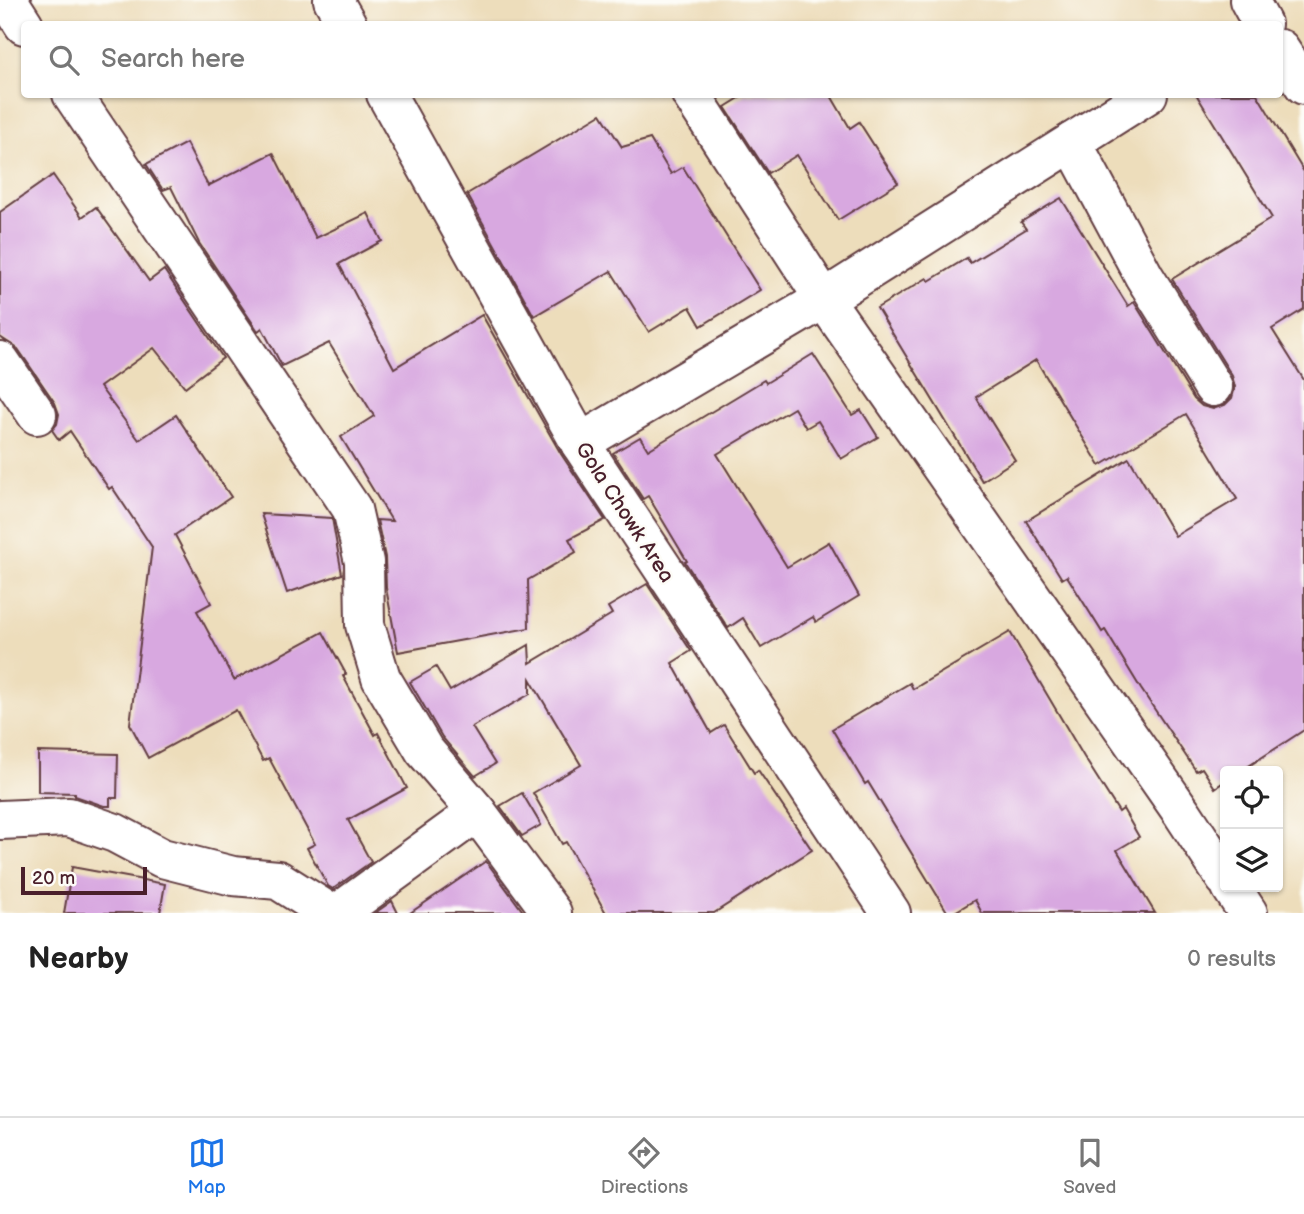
<!DOCTYPE html>
<html lang="en">
<head>
<meta charset="utf-8">
<style>
  :root { --surface:#fff; --page:#f2f2f2; --text:#222; --muted:#767676; --line:#e0e0e0; --accent:#1a73e8 }
  body { margin:0; font-family:"Balsamiq Sans",sans-serif; background:var(--page); color:var(--text) }
  .controls { position:absolute; right:21px; bottom:21px; display:grid; overflow:hidden; border-radius:7px; box-shadow:0 2px 5px #0004 }
  .controls button { width:63px; height:63px; display:grid; place-items:center; padding:0; border:0; border-bottom:2px solid var(--line); background:var(--surface); color:var(--text); font:35px sans-serif }
  .scale { position:absolute; left:21px; bottom:18px; width:126px; box-sizing:border-box; padding-left:7px; border:4px solid #4a1f2b; border-top:0; font-size:19px; line-height:24px; white-space:nowrap; color:#4a1f2b; -webkit-text-stroke:5px #fdfcf7; paint-order:stroke }
  .list { margin:0; padding:0; list-style:none }
  h2 { display:flex; justify-content:space-between; align-items:center; height:91px; margin:0; padding:0 28px; font-size:30px }
  h2 small { font-size:23px; font-weight:400; color:var(--muted) }
  .icon { flex:none; width:38px; height:38px; fill:none; stroke:currentColor; stroke-width:2; stroke-linecap:round; stroke-linejoin:round }
  .map { position:relative; flex:none; width:1304px; height:913px; overflow:hidden }
  .search { position:absolute; background:var(--surface); box-shadow:0 2px 5px #0004; left:21px; right:21px; top:21px; height:77px; display:flex; align-items:center; gap:18px; box-sizing:border-box; padding:0 24px; border-radius:7px; color:var(--muted); font-size:26px }
  .sheet { height:203px; background:var(--surface) }
  nav { display:flex; justify-content:space-around; align-items:center; box-sizing:border-box; height:98px; border-top:2px solid var(--line); background:var(--surface); font-size:19px; color:var(--muted) }
  nav a { display:grid; justify-items:center; gap:4px }
  nav .on { color:var(--accent) }
  .map>svg:first-child { display:block }
</style>
</head>
<body>
<div class="map">
<svg width="1304" height="913" viewBox="0 0 1304 913">
  <rect width="100%" height="100%" fill="#fdfcf7"/>
  <filter id="ink" filterUnits="userSpaceOnUse"><feTurbulence type="fractalNoise" baseFrequency=".0143" numOctaves="2"/><feDisplacementMap in="SourceGraphic" scale="14" xChannelSelector="R" yChannelSelector="G"/><feConvolveMatrix kernelMatrix="1 2 1 2 8 2 1 2 1" color-interpolation-filters="sRGB"/></filter>
  <filter id="wash" filterUnits="userSpaceOnUse"><feTurbulence type="fractalNoise" baseFrequency=".00686" numOctaves="4" result="noise"/><feDisplacementMap in="SourceGraphic" scale="28" xChannelSelector="R" yChannelSelector="G"/><feGaussianBlur stdDeviation="1.57" result="paint"/><feColorMatrix in="noise" values="0 0 0 0 0 0 0 0 0 0 0 0 0 0 0 0 0 1.4 0 .05"/><feComposite in="paint" operator="in"/></filter>
  <g filter="url(#wash)">
    <rect width="100%" height="100%" fill="#edddbb"/>
    <g id="blocks">
      <!-- building -->
      <g fill="#d8a8e0">
        <path d="M746 94H830L850 128 859 122 898 183 838 220 797 155 768 173 725 107Z"/>
        <path d="M1196 94H1257L1304 172V309L1272 329 1304 380V730L1241 771H1225V781L1215 788 1202 768 1196 771 1141 689 1105 630 1102 632 1067 576 1062 579 1026 521 1129 458 1175 536 1237 499 1186 414 1100 466 1036 360 976 397 1015 460 982 481 877 308 927 278 929 281 967 258 970 263 1026 229 1021 222 1061 198 1128 306 1134 302 1194 399 1202 406 1213 409 1225 405 1232 398 1235 387 1232 376 1172 279 1272 218Z"/>
        <path d="M601 114 622 147 650 139 671 174 683 167 760 290 701 326 690 307 649 332 611 271 534 316 467 194Z"/>
        <path d="M186 143 208 186 273 153 316 238 368 213 382 241 339 264 394 368 482 315 561 454 605 520 569 539 576 552 528 580 529 628 398 652 386 588 385 557 377 520 392 521 341 437 374 416 329 343 282 366 262 328 258 331 199 243 171 187 163 190 146 164Z"/>
        <path d="M53 175 82 217 96 207 149 281 164 270 223 358 185 387 154 348 100 387 139 440 176 415 231 497 175 535 211 603 197 611 234 680 323 632 346 674 343 676 375 735 378 733 407 788 348 820 371 862 333 889 328 886 307 848 315 844 269 758 263 761 236 710 148 758 130 724 152 547 112 487 109 489 70 431 59 440 52 430 57 424 59 414 55 403 18 349 0 337V212Z"/>
        <path d="M813 354 852 415 861 410 878 437 841 459 818 421 806 428 794 408 717 454 787 567 829 542 859 596 816 622 813 617 761 648 743 618 728 628 685 562 687 561 648 496 643 499 613 453 640 437 648 450 764 380 766 383Z"/>
        <path d="M261 514 332 518 342 574 287 593Z"/>
        <path d="M647 584 691 651 672 663 711 733 724 725 754 773 758 770 812 850 714 913H606L566 842 562 844 533 793 581 765 530 679V694L472 727 495 764 475 776 442 737 410 682 436 667 450 691 529 645 530 663 612 614 608 607Z"/>
        <path d="M1010 632 1084 757 1119 812 1123 809 1139 837 1117 850 1155 913H982L975 900 953 913H948L868 782 865 784 832 729 910 683 913 689Z"/>
        <path d="M38 752 118 754 117 798H110V806H104L75 796V793L38 792Z"/>
        <path d="M522 793 541 825 522 836 500 806Z"/>
        <path d="M486 861 524 913H410Z"/>
        <path d="M72 867 165 884 160 913H64Z"/>
        <path d="M392 901 398 913H375Z"/>
      </g>
    </g>
  </g>
  <g filter="url(#ink)">
    <use href="#blocks" fill-opacity="0" stroke="#623c41" stroke-width="2"/>
    <g fill="none" stroke-linecap="round" stroke-linejoin="round">
      <!-- minor casing -->
      <g stroke="#623c41" stroke-width="42">
        <g id="minor">
          <path d="M8 0 24 25"/>
          <path d="M333 0 347 24"/>
          <path d="M1249 0 1262 24"/>
          <path d="M1280 49 1304 85"/>
          <path d="M72 94 352 509 364 562 365 625 381 678 424 750 477 812"/>
          <path d="M386 94 580 443 891 913"/>
          <path d="M691 94 824 299 1183 814 1225 878"/>
          <path d="M1072 142 1144 276 1213 387"/>
          <path d="M0 361 37 415"/>
          <path d="M580 443 824 299 1148 94"/>
          <path d="M0 820 69 817 115 833 162 858 233 876 278 880 330 913"/>
          <path d="M1231 887 1248 913"/>
          <path d="M338 913 477 812 552 913"/>
        </g>
      </g>
      <!-- minor -->
      <use href="#minor" stroke="#fff" stroke-width="38"/>
    </g>
  </g>
  <g text-anchor="middle" stroke-width="5" stroke-linejoin="round" paint-order="stroke">
    <!-- street labels -->
    <g font-size="21" fill="#4a1f2b" stroke="#fdfcf7">
      <text transform="translate(625 512) rotate(57)" y="7">Gola Chowk Area</text>
    </g>
  </g>
</svg>
<div class="controls">
<button><svg class="icon" aria-label="locate" viewBox="0 0 24 24"><circle cx="12" cy="12" r="6"/><path d="M12 2v4M12 18v4M2 12h4M18 12h4"/></svg></button>
<button><svg class="icon" aria-label="layers" viewBox="0 0 24 24"><path d="M12 4l9 5-9 5-9-5zM3 14l9 5 9-5"/></svg></button>
</div>
<div class="scale">20 m</div>
<div class="search"><svg class="icon" aria-label="search" viewBox="0 0 24 24"><circle cx="10" cy="10" r="6"/><path d="M15 15l6 6"/></svg>Search here</div>
</div>
<section class="sheet">
<h2>Nearby<small>0 results</small></h2>
<ul class="list">
</ul>
</section>
<nav>
<a class="on"><svg class="icon" aria-label="map" viewBox="0 0 24 24"><path d="M3 6l6-2 6 2 6-2v14l-6 2-6-2-6 2zM9 4v14M15 6v14"/></svg>Map</a>
<a><svg class="icon" aria-label="directions" viewBox="0 0 24 24"><path d="M12 3l9 9-9 9-9-9zM9 14v-3h6M13 9l2 2-2 2"/></svg>Directions</a>
<a><svg class="icon" aria-label="saved" viewBox="0 0 24 24"><path d="M7 4h10v16l-5-4-5 4z"/></svg>Saved</a>
</nav>
</body>
</html>
